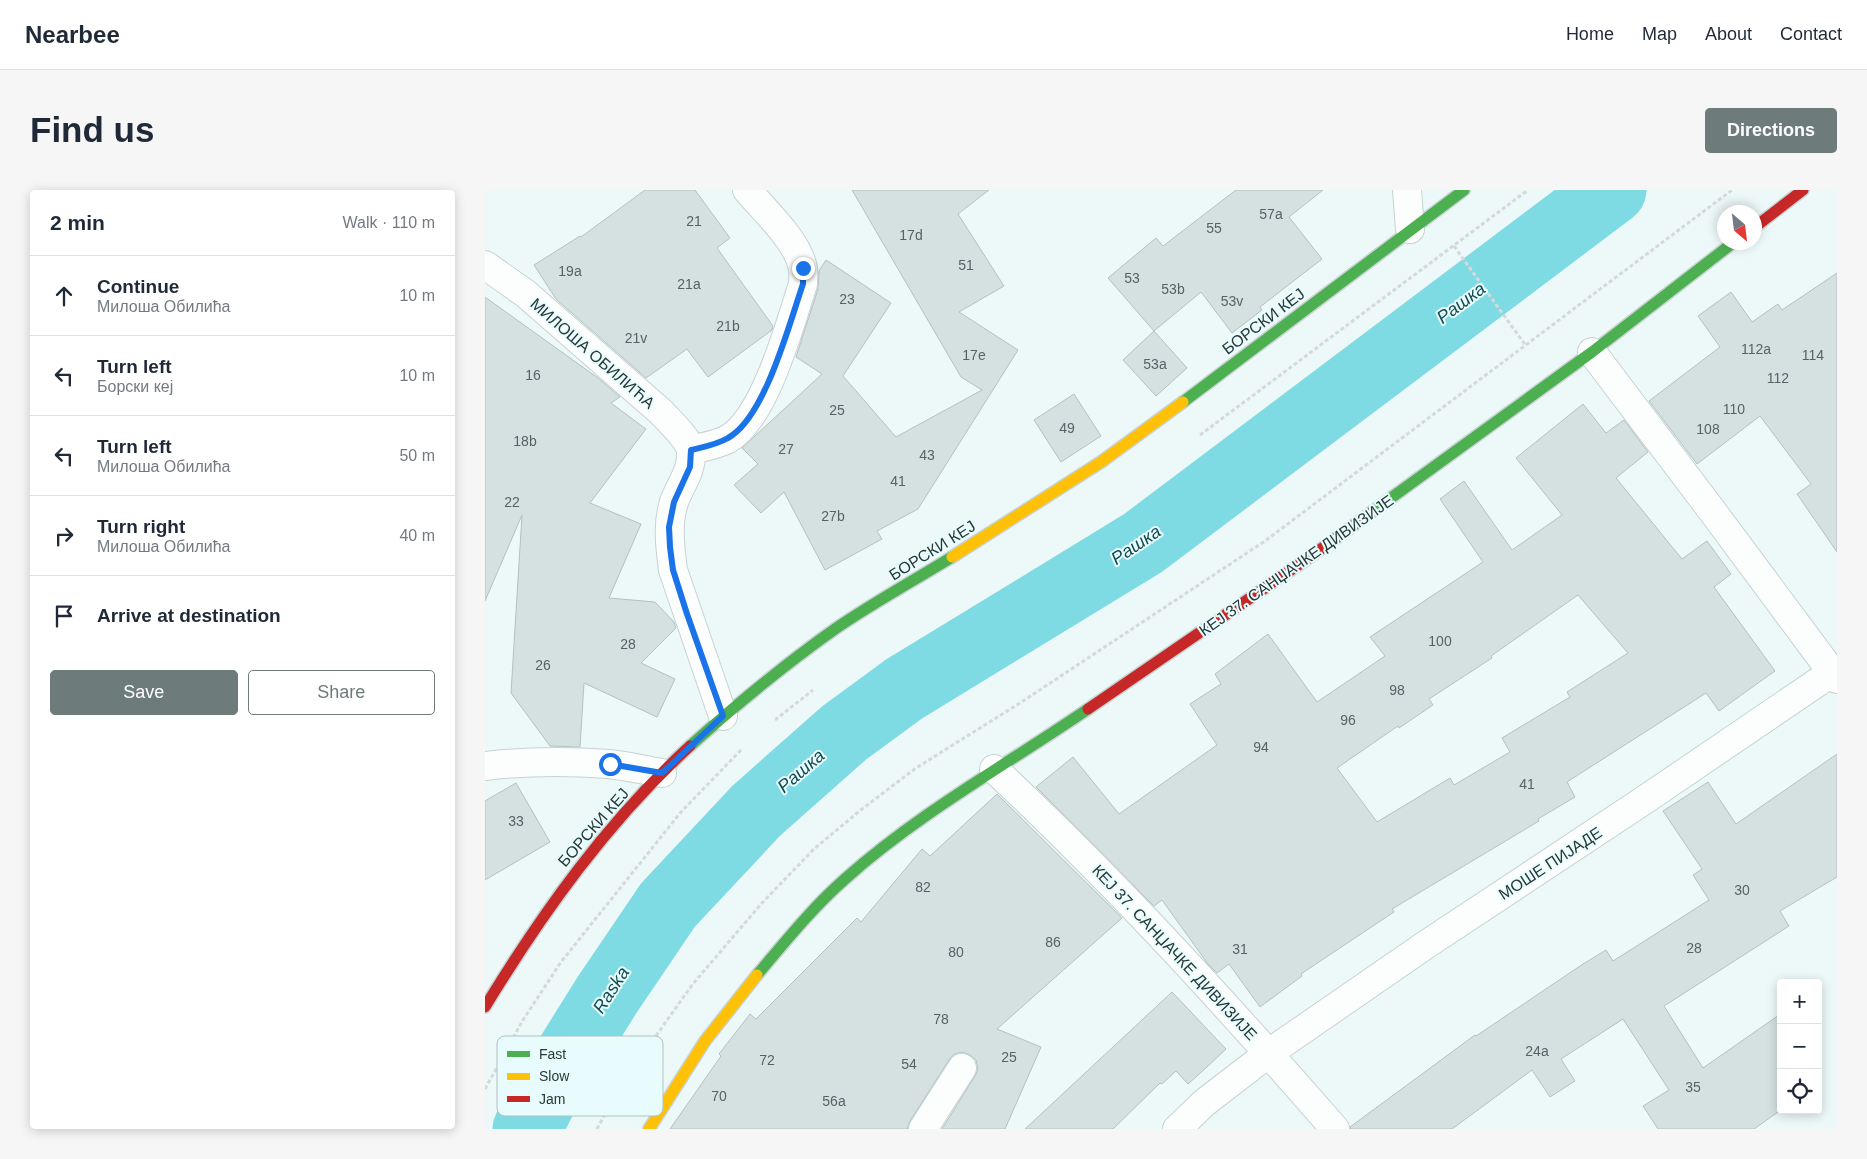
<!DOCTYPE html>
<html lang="en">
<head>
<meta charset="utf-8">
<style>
  :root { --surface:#fff; --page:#f6f6f7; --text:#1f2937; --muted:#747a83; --line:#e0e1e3; --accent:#6e7b7b }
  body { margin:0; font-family:Helvetica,sans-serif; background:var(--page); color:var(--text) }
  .controls { position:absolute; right:15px; bottom:15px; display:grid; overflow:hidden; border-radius:5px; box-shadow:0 2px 12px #0003 }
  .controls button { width:45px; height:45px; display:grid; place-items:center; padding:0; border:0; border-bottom:1px solid var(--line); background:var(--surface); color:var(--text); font:25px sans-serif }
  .compass { position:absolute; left:1232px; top:15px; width:45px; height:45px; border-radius:50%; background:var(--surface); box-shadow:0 2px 12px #0003; rotate:152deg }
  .stop { position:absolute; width:15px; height:15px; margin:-11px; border:4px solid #1a73e8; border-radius:50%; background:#fff }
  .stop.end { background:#1a73e8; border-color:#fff; box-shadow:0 1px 5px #0008 }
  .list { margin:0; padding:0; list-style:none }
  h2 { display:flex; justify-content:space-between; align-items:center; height:65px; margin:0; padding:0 20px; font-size:21px }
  h2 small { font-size:16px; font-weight:400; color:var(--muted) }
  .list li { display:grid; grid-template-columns:32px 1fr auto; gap:15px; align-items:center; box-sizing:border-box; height:80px; padding:0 20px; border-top:1px solid var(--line) }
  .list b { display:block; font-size:19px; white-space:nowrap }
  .list p { margin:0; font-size:16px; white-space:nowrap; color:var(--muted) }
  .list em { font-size:16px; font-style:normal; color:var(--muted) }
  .actions { display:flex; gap:10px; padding:15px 20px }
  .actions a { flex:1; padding:11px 0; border:1px solid var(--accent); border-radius:5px; text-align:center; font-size:18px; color:var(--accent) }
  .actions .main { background:var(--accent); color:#fff }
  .icon { flex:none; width:28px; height:28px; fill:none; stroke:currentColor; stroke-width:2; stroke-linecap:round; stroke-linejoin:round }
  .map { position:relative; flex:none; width:1352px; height:939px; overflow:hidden; border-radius:5px }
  header { display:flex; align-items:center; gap:30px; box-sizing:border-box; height:70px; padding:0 25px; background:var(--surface); border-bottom:1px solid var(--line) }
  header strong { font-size:24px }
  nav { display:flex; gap:28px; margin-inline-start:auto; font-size:18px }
  .intro { display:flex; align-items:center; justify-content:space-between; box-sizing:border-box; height:120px; padding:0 30px }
  h1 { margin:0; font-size:35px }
  .button { padding:12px 22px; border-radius:5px; background:var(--accent); color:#fff; font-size:18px; font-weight:700 }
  main { display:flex; gap:30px; padding:0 30px }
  aside { flex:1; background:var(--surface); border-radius:5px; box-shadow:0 2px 12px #0003 }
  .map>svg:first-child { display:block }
</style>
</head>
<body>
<header>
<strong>Nearbee</strong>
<nav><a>Home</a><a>Map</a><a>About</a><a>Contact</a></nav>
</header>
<div class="intro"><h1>Find us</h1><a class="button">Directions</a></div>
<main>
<aside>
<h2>2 min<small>Walk · 110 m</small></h2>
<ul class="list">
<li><svg class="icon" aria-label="ahead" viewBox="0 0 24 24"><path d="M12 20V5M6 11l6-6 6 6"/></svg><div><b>Continue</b><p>Милоша Обилића</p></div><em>10 m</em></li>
<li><svg class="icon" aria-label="left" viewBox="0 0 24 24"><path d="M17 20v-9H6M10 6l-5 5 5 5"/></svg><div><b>Turn left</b><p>Борски кеј</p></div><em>10 m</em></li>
<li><svg class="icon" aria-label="left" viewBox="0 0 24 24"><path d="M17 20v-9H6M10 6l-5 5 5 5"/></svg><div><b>Turn left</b><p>Милоша Обилића</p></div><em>50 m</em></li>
<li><svg class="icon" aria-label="right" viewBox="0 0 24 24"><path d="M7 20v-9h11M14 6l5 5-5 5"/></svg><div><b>Turn right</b><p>Милоша Обилића</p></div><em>40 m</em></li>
<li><svg class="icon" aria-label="arrive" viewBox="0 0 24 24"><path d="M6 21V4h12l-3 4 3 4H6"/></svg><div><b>Arrive at destination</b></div></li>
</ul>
<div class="actions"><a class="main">Save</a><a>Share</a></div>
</aside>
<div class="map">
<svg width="1352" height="939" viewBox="0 0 1352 939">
  <rect width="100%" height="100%" fill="#edf8f8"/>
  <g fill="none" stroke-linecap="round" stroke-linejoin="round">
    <!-- river -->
    <path stroke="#7edbe4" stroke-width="69" d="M42 939 59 906 122 805 183 715 271 621 359 543 419 499 658 353 1127 0"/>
  </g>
  <!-- building -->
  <g fill="#d5e0e1" stroke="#b5c0c1" fill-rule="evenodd">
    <path d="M160 0H210L245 48 232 58 288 136 287 140 223 187 202 159 161 188 71 109 49 75 95 46 96 47Z"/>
    <path d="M367 0H504L473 24 519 96 474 122 533 160 433 319 392 341 397 349 340 380 299 302 276 323 249 295 273 274 257 258 337 184 311 167 333 99 334 81 341 70 406 113 358 186 411 247 497 200 476 187Z"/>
    <path d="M751 0H838L804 27 837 69 775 117 777 120 747 143 716 102 669 141 623 88 671 48 678 56Z"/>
    <path d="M1352 83V362L1312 304 1326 294 1275 226 1212 274 1164 211 1235 157 1213 126 1246 102 1267 132 1293 114 1297 120Z"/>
    <path d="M0 107 113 188 135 207 126 213 161 239 105 313 156 334 124 408 170 412 189 432 191 438 156 473 190 489 172 527 99 493 95 557 65 556 26 503 37 325 0 411Z"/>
    <path d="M669 141 702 178 671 206 638 170Z"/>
    <path d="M589 204 616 246 576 272 549 230Z"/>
    <path d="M1098 214 1121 243 1139 230 1163 262 1131 288 1197 369 1222 351 1246 384 1229 397 1290 481 1234 521 1221 503 1082 592 1090 607 1053 629 1054 631 907 719 909 722 816 784 817 786 775 817 744 774 732 783 723 774 677 710 669 716 551 597 588 567 634 624 732 555 705 514 736 494 730 484 783 444 832 512 900 466 885 447 998 372 955 309 979 291 1027 360 1077 325 1031 268ZM1093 405 1143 463 1082 502 1085 507 1017 548 1025 562 969 595 965 588 892 632 852 578 913 536 914 538 948 515 944 509 1007 468 1006 466Z"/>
    <path d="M1352 564V687L1295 721 1304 736 1179 816 1218 878 1294 825 1296 827V920L1269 939H1173L1158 916 1184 900 1138 829 1076 869 1090 891 1065 907 1047 880 967 939H865V937L990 845 991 846 1098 774 1121 760 1128 771 1224 710 1208 685 1217 679 1178 621 1223 592 1251 634Z"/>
    <path d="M31 593 65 652 0 690V611Z"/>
    <path d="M512 604 637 728 512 839 556 857 520 939H457L490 886 493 879 491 870 485 865 477 862 469 864 464 870 425 931 422 939H185L236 866 234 864 265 824 271 829 372 728 376 732 437 659 445 666Z"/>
    <path d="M687 802 741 859 722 877 703 894 691 881 677 894 675 893 628 939H540Z"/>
  </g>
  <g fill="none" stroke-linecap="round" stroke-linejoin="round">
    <!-- street casing -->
    <g stroke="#c7d2d3" stroke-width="30">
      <g id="street">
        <path d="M922 0 925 39"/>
        <path d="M0 75 41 104 176 222C184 231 204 249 206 261 208 280 195 295 189 312 182 334 185 357 188 380L238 526"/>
        <path d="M1107 162 1228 322 1352 489"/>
        <path d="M206 260C218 257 231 255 243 249 280 228 305 134 318 94 318 89 319 83 318 79 314 52 279 20 262 0"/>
        <path d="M0 576C41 571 83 571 124 574 142 576 160 580 177 583"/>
        <path d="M509 579C630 692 741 814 850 939"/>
        <path d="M438 939 477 878"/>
        <path d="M692 939 719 913 784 863 939 756 1158 611 1352 479"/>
      </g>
    </g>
    <!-- fast casing -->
    <g stroke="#c7d2d3" stroke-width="14">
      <g id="fast">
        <path d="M698 212 979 0"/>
        <path d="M884 324 1107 162 1249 52"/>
        <path d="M205 556C252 514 299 475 350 439 388 413 428 391 467 367"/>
        <path d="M272 785C300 752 327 718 360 689 434 623 521 575 603 519"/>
      </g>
    </g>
    <!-- slow casing -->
    <g stroke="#c7d2d3" stroke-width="14">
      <g id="slow">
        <path d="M467 367 616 272 698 212"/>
        <path d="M164 939 220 851 272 785"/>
      </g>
    </g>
    <!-- jam casing -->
    <g stroke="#c7d2d3" stroke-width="14">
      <g id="jam">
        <path d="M1270 37 1318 0"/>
        <path d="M603 519 825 367 884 324"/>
        <path d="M0 817C58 722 123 631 205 556"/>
      </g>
    </g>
    <!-- path -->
    <g stroke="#d6d9da" stroke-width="3" stroke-dasharray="4 2.5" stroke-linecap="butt">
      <path d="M969 56 1041 156"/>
      <path d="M715 245 1043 0"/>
      <path d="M290 530 328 500"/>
      <path d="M0 899 38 830 76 772 196 622 257 559"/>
      <path d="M112 939 132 901 207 795 277 713 329 659 377 619 431 578 535 513 780 351 1247 0"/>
    </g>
    <!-- street -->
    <use href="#street" stroke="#fcfefe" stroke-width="28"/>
    <!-- fast -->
    <use href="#fast" stroke="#4caf50" stroke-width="11"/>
    <!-- slow -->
    <use href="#slow" stroke="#ffc107" stroke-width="11"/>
    <!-- jam -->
    <use href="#jam" stroke="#c62828" stroke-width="11"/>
  </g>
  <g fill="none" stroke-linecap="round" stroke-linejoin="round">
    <!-- route -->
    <path stroke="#1a73e8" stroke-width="6" d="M125 574 177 583 238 526 202 424 188 380 185 357 184 337 189 312 205 277 206 260C218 257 231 255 243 248 280 228 304 134 318 94V78"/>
  </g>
  <g text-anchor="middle" stroke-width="4" stroke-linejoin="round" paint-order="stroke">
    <!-- number labels -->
    <g font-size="14" fill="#566364">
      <text x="786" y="29">57a</text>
      <text x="209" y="36">21</text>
      <text x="729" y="43">55</text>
      <text x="426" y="50">17d</text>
      <text x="481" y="80">51</text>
      <text x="85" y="86">19a</text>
      <text x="647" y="93">53</text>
      <text x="204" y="99">21a</text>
      <text x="688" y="104">53b</text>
      <text x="362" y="114">23</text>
      <text x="747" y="116">53v</text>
      <text x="243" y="141">21b</text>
      <text x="151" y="153">21v</text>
      <text x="1271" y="164">112a</text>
      <text x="489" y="170">17e</text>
      <text x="1328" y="170">114</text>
      <text x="670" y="179">53a</text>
      <text x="48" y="190">16</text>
      <text x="1293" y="193">112</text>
      <text x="1249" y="224">110</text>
      <text x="352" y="225">25</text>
      <text x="582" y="243">49</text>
      <text x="1223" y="244">108</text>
      <text x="40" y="256">18b</text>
      <text x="301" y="264">27</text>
      <text x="442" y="270">43</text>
      <text x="413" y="296">41</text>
      <text x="27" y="317">22</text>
      <text x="348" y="331">27b</text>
      <text x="955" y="456">100</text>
      <text x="143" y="459">28</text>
      <text x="58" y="480">26</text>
      <text x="912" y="505">98</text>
      <text x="863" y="535">96</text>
      <text x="776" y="562">94</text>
      <text x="1042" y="599">41</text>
      <text x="31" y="636">33</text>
      <text x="438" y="702">82</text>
      <text x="1257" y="705">30</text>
      <text x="568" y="757">86</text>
      <text x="1209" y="763">28</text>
      <text x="755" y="764">31</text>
      <text x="471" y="767">80</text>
      <text x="456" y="834">78</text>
      <text x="1052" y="866">24a</text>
      <text x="524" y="872">25</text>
      <text x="282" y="875">72</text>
      <text x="424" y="879">54</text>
      <text x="1208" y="902">35</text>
      <text x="234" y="911">70</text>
      <text x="349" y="916">56a</text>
    </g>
    <!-- street labels -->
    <g font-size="16" fill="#2a3738" stroke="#e8fcfd">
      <text transform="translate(778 131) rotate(-37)" y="6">БОРСКИ КЕЈ</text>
      <text transform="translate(108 163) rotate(41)" y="6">МИЛОША ОБИЛИЋА</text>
      <text transform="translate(447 360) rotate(-32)" y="6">БОРСКИ КЕЈ</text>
      <text transform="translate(811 375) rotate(-35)" y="6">КЕЈ 37. САНЏАЧКЕ ДИВИЗИЈЕ</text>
      <text transform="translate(108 637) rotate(-49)" y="6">БОРСКИ КЕЈ</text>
      <text transform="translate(1065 673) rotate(-33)" y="6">МОШЕ ПИЈАДЕ</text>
      <text transform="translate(690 762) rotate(47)" y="6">КЕЈ 37. САНЏАЧКЕ ДИВИЗИЈЕ</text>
    </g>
    <!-- water labels -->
    <g font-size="18" font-style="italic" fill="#114a4f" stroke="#e8fcfd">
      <text transform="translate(976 113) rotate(-37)" y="6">Рашка</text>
      <text transform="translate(651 355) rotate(-34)" y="6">Рашка</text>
      <text transform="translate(316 581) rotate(-41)" y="6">Рашка</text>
      <text transform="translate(126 800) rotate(-57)" y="6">Raska</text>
    </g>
  </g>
  <!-- legend -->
  <rect x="12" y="846" width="166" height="80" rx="8" fill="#e8fcfd" stroke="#afc1c2" stroke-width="1"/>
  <rect x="22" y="861" width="23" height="6" fill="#4caf50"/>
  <rect x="22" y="883" width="23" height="7" fill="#ffc107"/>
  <rect x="22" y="906" width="23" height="6" fill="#c62828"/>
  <g font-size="14" fill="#2a3738">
    <text x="54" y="869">Fast</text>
    <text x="54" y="891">Slow</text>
    <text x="54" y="914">Jam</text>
  </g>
</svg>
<div class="controls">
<button>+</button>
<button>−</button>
<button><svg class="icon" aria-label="locate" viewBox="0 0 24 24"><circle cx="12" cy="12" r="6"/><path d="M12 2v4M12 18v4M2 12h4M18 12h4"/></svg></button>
</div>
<svg class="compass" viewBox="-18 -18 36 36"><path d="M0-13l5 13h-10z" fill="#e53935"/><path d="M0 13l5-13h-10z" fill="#747a83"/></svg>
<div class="stop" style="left:125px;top:574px"></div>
<div class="stop end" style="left:318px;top:78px"></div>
</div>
</main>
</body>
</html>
